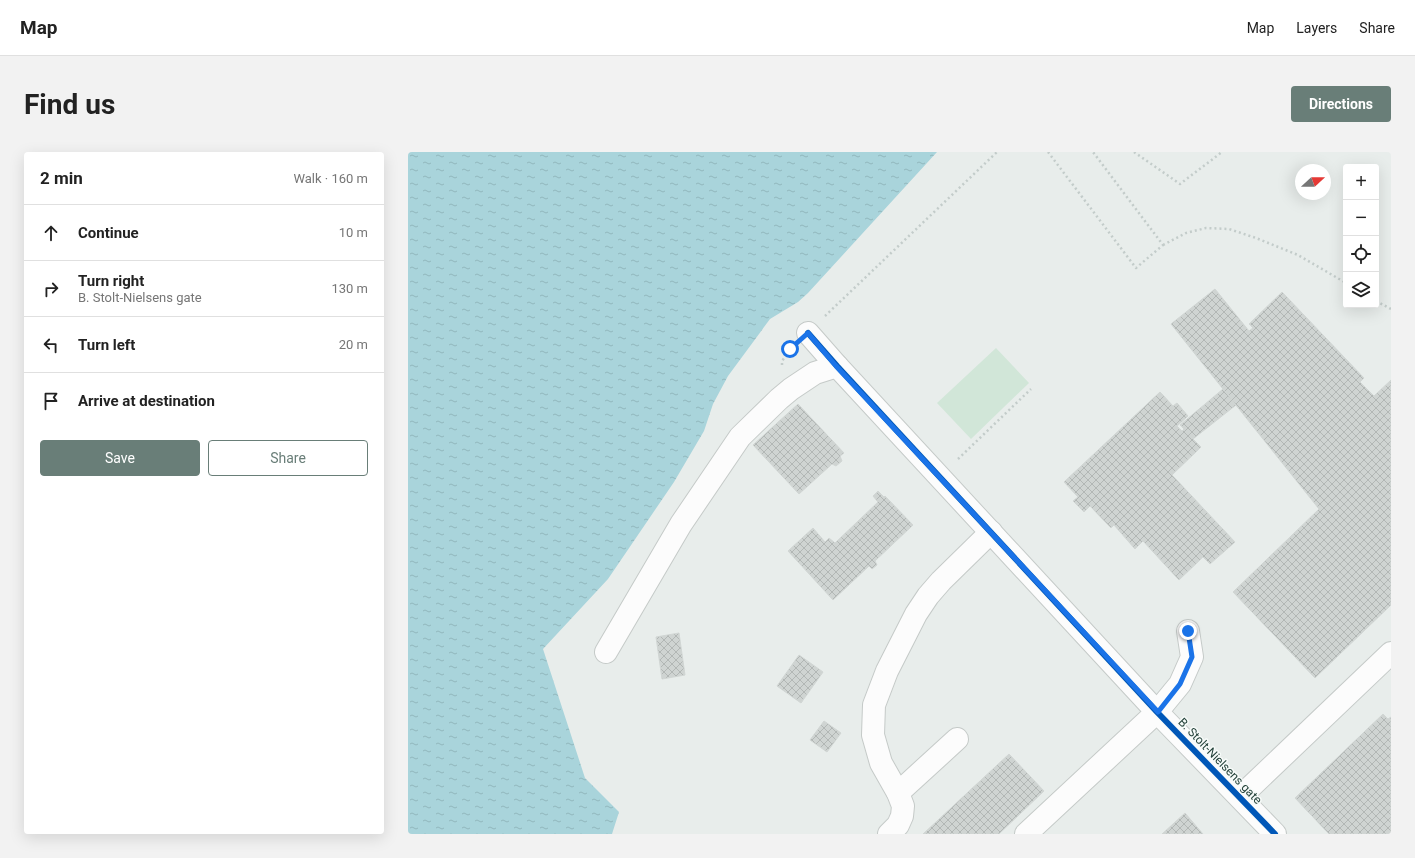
<!DOCTYPE html>
<html lang="en">
<head>
<meta charset="utf-8">
<style>
  :root { --surface:#fff; --page:#f2f2f2; --text:#222; --muted:#767676; --line:#e0e0e0; --accent:#697e78 }
  body { margin:0; font-family:Roboto,sans-serif; background:var(--page); color:var(--text) }
  .controls { position:absolute; right:12px; top:12px; display:grid; overflow:hidden; border-radius:4px; box-shadow:0 4px 16px #0002 }
  .controls button { width:36px; height:36px; display:grid; place-items:center; padding:0; border:0; border-bottom:1px solid var(--line); background:var(--surface); color:var(--text); font:20px sans-serif }
  .compass { position:absolute; left:887px; top:12px; width:36px; height:36px; border-radius:50%; background:var(--surface); box-shadow:0 4px 16px #0002; rotate:69deg }
  .stop { position:absolute; width:12px; height:12px; margin:-9px; border:3px solid #1a73e8; border-radius:50%; background:#fff }
  .stop.end { background:#1a73e8; border-color:#fff; box-shadow:0 1px 4px #0008 }
  .list { margin:0; padding:0; list-style:none }
  h2 { display:flex; justify-content:space-between; align-items:center; height:52px; margin:0; padding:0 16px; font-size:17px }
  h2 small { font-size:13px; font-weight:400; color:var(--muted) }
  .list li { display:grid; grid-template-columns:26px 1fr auto; gap:12px; align-items:center; box-sizing:border-box; height:56px; padding:0 16px; border-top:1px solid var(--line) }
  .list b { display:block; font-size:15px; white-space:nowrap }
  .list p { margin:0; font-size:13px; white-space:nowrap; color:var(--muted) }
  .list em { font-size:13px; font-style:normal; color:var(--muted) }
  .actions { display:flex; gap:8px; padding:12px 16px }
  .actions a { flex:1; padding:9px 0; border:1px solid var(--accent); border-radius:4px; text-align:center; font-size:14px; color:var(--accent) }
  .actions .main { background:var(--accent); color:#fff }
  .icon { flex:none; width:22px; height:22px; fill:none; stroke:currentColor; stroke-width:2; stroke-linecap:round; stroke-linejoin:round }
  .map { position:relative; flex:none; width:983px; height:682px; overflow:hidden; border-radius:4px }
  header { display:flex; align-items:center; gap:24px; box-sizing:border-box; height:56px; padding:0 20px; background:var(--surface); border-bottom:1px solid var(--line) }
  header strong { font-size:19px }
  nav { display:flex; gap:22px; margin-inline-start:auto; font-size:14px }
  .intro { display:flex; align-items:center; justify-content:space-between; box-sizing:border-box; height:96px; padding:0 24px }
  h1 { margin:0; font-size:28px }
  .button { padding:10px 18px; border-radius:4px; background:var(--accent); color:#fff; font-size:14px; font-weight:700 }
  main { display:flex; gap:24px; padding:0 24px }
  aside { flex:1; background:var(--surface); border-radius:4px; box-shadow:0 4px 16px #0002 }
  .map>svg:first-child { display:block }
</style>
</head>
<body>
<header>
<strong>Map</strong>
<nav><a>Map</a><a>Layers</a><a>Share</a></nav>
</header>
<div class="intro"><h1>Find us</h1><a class="button">Directions</a></div>
<main>
<aside>
<h2>2 min<small>Walk · 160 m</small></h2>
<ul class="list">
<li><svg class="icon" aria-label="ahead" viewBox="0 0 24 24"><path d="M12 20V5M6 11l6-6 6 6"/></svg><div><b>Continue</b></div><em>10 m</em></li>
<li><svg class="icon" aria-label="right" viewBox="0 0 24 24"><path d="M7 20v-9h11M14 6l5 5-5 5"/></svg><div><b>Turn right</b><p>B. Stolt-Nielsens gate</p></div><em>130 m</em></li>
<li><svg class="icon" aria-label="left" viewBox="0 0 24 24"><path d="M17 20v-9H6M10 6l-5 5 5 5"/></svg><div><b>Turn left</b></div><em>20 m</em></li>
<li><svg class="icon" aria-label="arrive" viewBox="0 0 24 24"><path d="M6 21V4h12l-3 4 3 4H6"/></svg><div><b>Arrive at destination</b></div></li>
</ul>
<div class="actions"><a class="main">Save</a><a>Share</a></div>
</aside>
<div class="map">
<svg width="983" height="682" viewBox="0 0 983 682">
  <defs>
    <pattern id="water-ripples" width="26" height="14" patternUnits="userSpaceOnUse"><rect width="26" height="14" fill="#a9d4db"/><path d="M2 4q2-2 4 0t4 0M15 11q2-2 4 0t4 0" fill="none" stroke="#91b7bd"/></pattern>
    <pattern id="building-cross-hatch" width="8" height="8" patternUnits="userSpaceOnUse"><rect width="8" height="8" fill="#cfd4d2"/><path d="M0 0l8 8M0 8l8-8" fill="none" stroke="#b2b7b5"/></pattern>
  </defs>
  <rect width="100%" height="100%" fill="#e8edeb"/>
  <!-- park -->
  <path fill="#d1e6d8" d="M588 196 621 231 563 287 529 251Z"/>
  <!-- water -->
  <path fill="url(#water-ripples)" d="M0 0H529L400 141 390 150 362 167 320 224 305 252 296 279 266 330 200 427 135 497 177 626 211 660 204 682H0Z"/>
  <!-- building -->
  <g fill="url(#building-cross-hatch)" stroke="#d1d6d4">
    <path d="M807 137 841 179 845 176 841 172 874 140 956 226 952 230 966 244 983 228V453L907 526 825 440 911 357 763 172Z"/>
    <path d="M815 237 828 253 785 287 793 295 764 323 827 390 802 412 795 405 771 428 735 389 727 397 706 373 703 376 682 354 676 360 665 349 670 345 656 330 752 240 765 254 769 251 780 264 769 274 774 279 776 277 772 273Z"/>
    <path d="M390 252 436 301 432 304 434 309 428 314 424 312 391 342 345 293Z"/>
    <path d="M470 339 476 345 477 344 505 373 467 409 469 413 464 417 461 414 425 448 380 399 405 376 417 390 421 386 427 391 470 350 465 344Z"/>
    <path d="M271 481 277 523 254 527 248 485Z"/>
    <path d="M391 503 415 520 393 551 369 534Z"/>
    <path d="M975 562 980 567 983 565V682H921L887 646Z"/>
    <path d="M416 569 433 581 419 600 402 588Z"/>
    <path d="M601 602 636 639 591 682H515Z"/>
    <path d="M777 661 795 682H754Z"/>
  </g>
  <g fill="none" stroke-linecap="round" stroke-linejoin="round">
    <!-- minor casing -->
    <g stroke="#c5cac8" stroke-width="24">
      <g id="minor">
        <path d="M400 181 429 214 749 560 867 682"/>
        <path d="M198 500 273 372 332 285 371 247 383 237 407 221 429 214"/>
        <path d="M490 641 549 587"/>
        <path d="M832 645 983 501"/>
        <path d="M481 682 490 673 494 664 495 654 490 641 473 611 465 583 466 553 479 519 508 462 520 444 533 429 583 380"/>
        <path d="M618 682 749 560 772 532 784 505 780 479"/>
      </g>
    </g>
    <!-- path -->
    <g stroke="#c3ccca" stroke-width="2.5" stroke-dasharray="2 3" stroke-linecap="butt">
      <path d="M640 0 728 116 755 93 685 0"/>
      <path d="M726 0 772 32 814 0"/>
      <path d="M755 93 778 81 798 76 821 77 848 86 890 103 938 131"/>
      <path d="M968 149 983 157"/>
      <path d="M417 164 589 0"/>
      <path d="M374 213V209L382 198"/>
      <path d="M550 307 623 237"/>
    </g>
    <!-- minor -->
    <use href="#minor" stroke="#fcfcfc" stroke-width="22"/>
    <!-- cycleway casing -->
    <g stroke="#f7fbf9" stroke-width="8">
      <path id="cycleway" d="M400 181 429 214 749 560 867 682"/>
    </g>
    <!-- cycleway -->
    <use href="#cycleway" stroke="#0057b8" stroke-width="6"/>
  </g>
  <g fill="none" stroke-linecap="round" stroke-linejoin="round">
    <!-- route -->
    <path stroke="#1a73e8" stroke-width="5" d="M382 197 400 181 428 214 750 560 772 532 784 505 780 479"/>
  </g>
  <g text-anchor="middle" stroke-width="3" stroke-linejoin="round" paint-order="stroke">
    <!-- street labels -->
    <g font-size="12" fill="#24423a" stroke="#f7fbf9">
      <text transform="translate(812 609) rotate(46)" y="4">B. Stolt-Nielsens gate</text>
    </g>
  </g>
</svg>
<div class="controls">
<button>+</button>
<button>−</button>
<button><svg class="icon" aria-label="locate" viewBox="0 0 24 24"><circle cx="12" cy="12" r="6"/><path d="M12 2v4M12 18v4M2 12h4M18 12h4"/></svg></button>
<button><svg class="icon" aria-label="layers" viewBox="0 0 24 24"><path d="M12 4l9 5-9 5-9-5zM3 14l9 5 9-5"/></svg></button>
</div>
<svg class="compass" viewBox="-18 -18 36 36"><path d="M0-13l5 13h-10z" fill="#e53935"/><path d="M0 13l5-13h-10z" fill="#767676"/></svg>
<div class="stop" style="left:382px;top:197px"></div>
<div class="stop end" style="left:780px;top:479px"></div>
</div>
</main>
</body>
</html>
